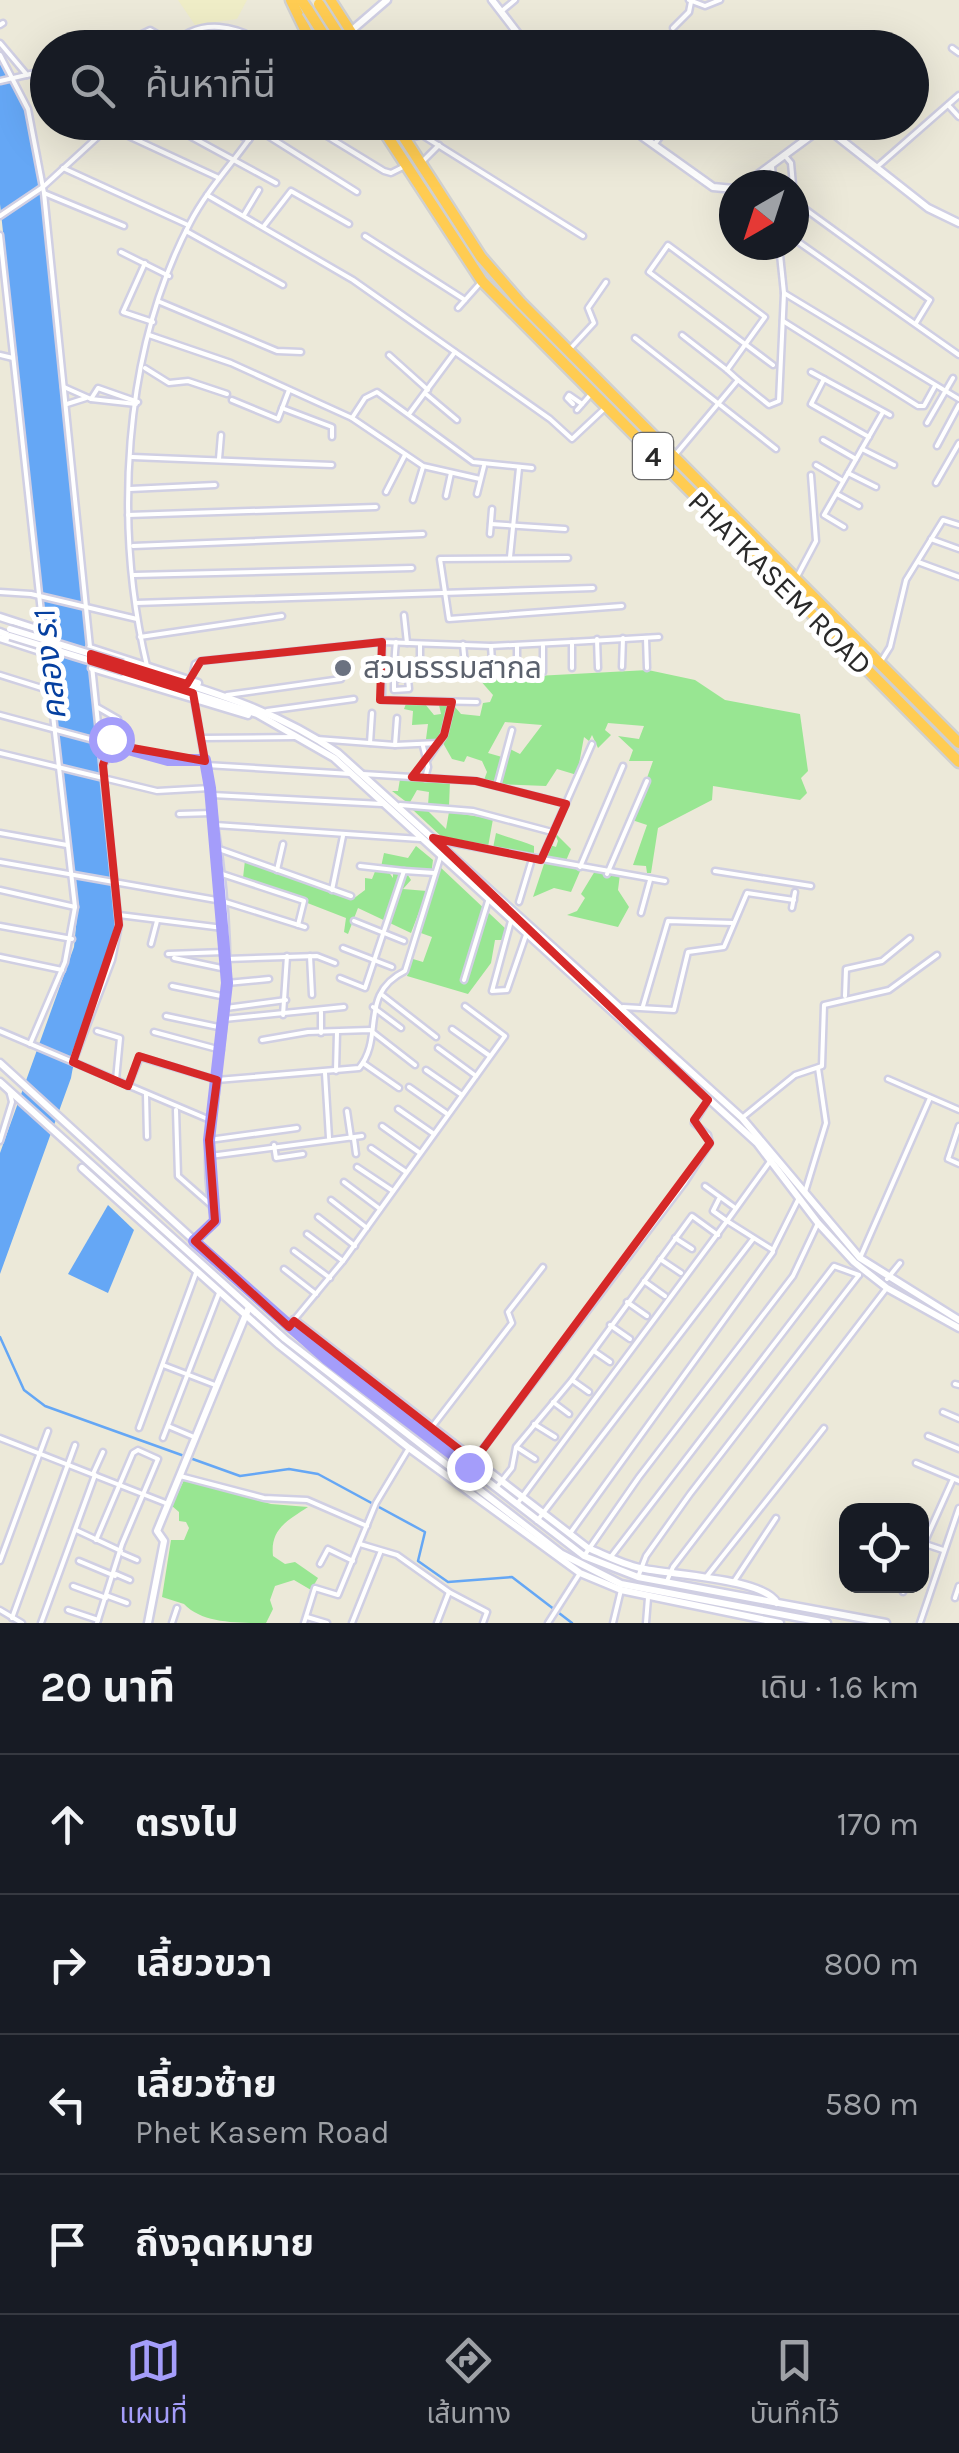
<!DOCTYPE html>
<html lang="th">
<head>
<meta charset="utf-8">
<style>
  :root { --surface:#171b24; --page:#242831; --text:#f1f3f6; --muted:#9ea1a6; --line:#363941; --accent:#a49dfa }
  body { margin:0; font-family:Karla,"Noto Sans Thai",sans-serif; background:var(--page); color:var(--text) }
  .controls { position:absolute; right:30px; bottom:30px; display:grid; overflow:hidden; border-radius:20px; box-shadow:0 10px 40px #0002 }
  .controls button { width:90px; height:90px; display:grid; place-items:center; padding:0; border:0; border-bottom:2px solid var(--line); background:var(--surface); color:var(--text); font:50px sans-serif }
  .compass { position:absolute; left:719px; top:170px; width:90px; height:90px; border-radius:50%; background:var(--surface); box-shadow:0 10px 40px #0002; rotate:219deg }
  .stop { position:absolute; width:30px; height:30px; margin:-22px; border:8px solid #a49dfa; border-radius:50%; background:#fff }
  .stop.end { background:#a49dfa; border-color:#fff; box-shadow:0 2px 10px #0008 }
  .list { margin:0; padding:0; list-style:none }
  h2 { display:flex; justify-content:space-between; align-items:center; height:130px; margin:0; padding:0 40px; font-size:42px }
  h2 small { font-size:32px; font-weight:400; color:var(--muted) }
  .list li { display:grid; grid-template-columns:65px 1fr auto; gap:30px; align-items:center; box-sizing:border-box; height:140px; padding:0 40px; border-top:2px solid var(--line) }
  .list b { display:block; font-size:38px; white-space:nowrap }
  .list p { margin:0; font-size:32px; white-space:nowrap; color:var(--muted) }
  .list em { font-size:32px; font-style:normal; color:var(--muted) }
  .icon { flex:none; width:55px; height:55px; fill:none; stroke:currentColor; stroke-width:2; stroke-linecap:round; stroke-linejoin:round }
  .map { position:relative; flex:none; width:959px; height:1623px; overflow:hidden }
  .search { position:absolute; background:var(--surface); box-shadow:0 10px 40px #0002; left:30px; right:30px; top:30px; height:110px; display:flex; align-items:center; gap:25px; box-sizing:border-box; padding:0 35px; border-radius:55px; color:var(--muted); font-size:38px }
  .sheet { height:690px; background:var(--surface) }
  nav { display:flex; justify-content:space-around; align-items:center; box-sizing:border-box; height:140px; border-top:2px solid var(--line); background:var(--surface); font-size:28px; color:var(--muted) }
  nav a { display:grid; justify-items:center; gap:5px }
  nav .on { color:var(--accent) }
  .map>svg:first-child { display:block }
</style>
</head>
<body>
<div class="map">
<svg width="959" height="1623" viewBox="0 0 959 1623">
  <rect width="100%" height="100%" fill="#ece9d9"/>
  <!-- education -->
  <path fill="#efedc7" d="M178 0H247L237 19 195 25Z"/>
  <!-- green -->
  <g fill="#98e692">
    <path d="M648 670 695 680 725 700 800 714 808 771 801 778 807 793 800 800 713 786 712 800 658 828 651 873H647L646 866 633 865 647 825 632 820 653 761H629L633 750 618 736 639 739 644 726 608 723 605 730 611 735 598 748 592 735 589 741 584 737 577 775 557 769 546 786 498 784 510 749 520 754 542 725 505 722 488 753 502 757 494 783 484 780 487 772 482 761 467 756 464 762 452 759 443 743 455 707 461 714 480 716 483 703 490 702 493 695 479 679Z"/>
    <path d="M407 701 425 704 434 715 441 714 439 705H447L450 711 442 739H426L428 724 412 725 413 711 404 709Z"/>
    <path d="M400 779 450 781 449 806 428 805 429 792 417 790 409 804 392 791H398Z"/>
    <path d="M413 810 428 811 446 829 449 812 493 819 488 847 443 838Z"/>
    <path d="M554 832 571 849 565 863 544 859 550 845 556 847 558 841Z"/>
    <path d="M496 833C510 838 522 841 534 846V856L493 848Z"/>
    <path d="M416 846 433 860 431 875 381 867 384 853 408 858Z"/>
    <path d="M245 860 353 899 365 890V878L372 879 376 869 388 871 393 878V871L406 872 411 880 403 889 427 891 411 933 358 908 348 934 344 932 346 918 243 878Z"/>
    <path d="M545 861 581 869 571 892 554 888 533 897Z"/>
    <path d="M439 866 507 930 506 940H495L491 963 468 994 407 976 413 959 423 962 432 937 418 932Z"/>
    <path d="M595 871 620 874 618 890 629 907 618 927 567 915 577 911 585 898 581 894Z"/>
    <path d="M184 1480 271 1504 308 1507C287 1521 270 1529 273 1556L285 1564 295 1562 318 1578 311 1590 294 1580 275 1586 270 1600 273 1609 266 1623C235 1623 202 1623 184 1604L162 1597 171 1540H184L189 1528 186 1522 179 1521V1512L172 1506Z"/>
  </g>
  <!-- water -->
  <g fill="#65a7f5">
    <path d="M0 60 23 103 37 158 117 923C108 976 80 1024 71 1078L0 1274V1153L74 947 77 916 0 204Z"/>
    <path d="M108 1205 134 1230 108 1293 68 1274Z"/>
  </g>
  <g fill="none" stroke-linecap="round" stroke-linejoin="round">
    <!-- stream -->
    <path stroke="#65a7f5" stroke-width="2.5" d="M0 1337 24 1390 45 1406 240 1476 289 1469 318 1474 425 1532 418 1561 448 1582 512 1577 572 1623"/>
    <!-- street casing -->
    <g stroke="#d0cfe3" stroke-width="9">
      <g id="street">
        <path d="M689 0 705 6 720 0"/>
        <path d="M503 10 515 0"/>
        <path d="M0 25 3 23"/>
        <path d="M673 28 689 12 691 2"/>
        <path d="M0 43 27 75"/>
        <path d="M112 48 150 30 173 43"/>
        <path d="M169 48C199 15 239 25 270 48"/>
        <path d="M952 48 959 53"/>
        <path d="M0 55 28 109 44 193 90 647"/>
        <path d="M30 74 48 85"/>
        <path d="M0 81 48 70"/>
        <path d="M948 105 959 117"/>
        <path d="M164 122 276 183"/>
        <path d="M304 122 384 171 391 173 405 166"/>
        <path d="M111 128 219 178"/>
        <path d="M257 129 357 192"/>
        <path d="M234 132 249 140"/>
        <path d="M409 138 422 135 583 236"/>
        <path d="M654 145 671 122"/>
        <path d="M786 157 791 163 793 185"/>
        <path d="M421 163 439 145"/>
        <path d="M878 166 959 95"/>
        <path d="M772 167 774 185"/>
        <path d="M63 168 188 225"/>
        <path d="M44 193 124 226"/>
        <path d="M207 195 353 280 550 419 572 439 605 408"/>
        <path d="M794 199 797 241 959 355"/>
        <path d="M794 201 930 300 916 323"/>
        <path d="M244 215 259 190"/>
        <path d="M0 216 43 187 114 122"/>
        <path d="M264 226 291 191 349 224"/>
        <path d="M186 231 283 285"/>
        <path d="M0 235 44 640"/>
        <path d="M365 236 465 300"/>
        <path d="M121 252 169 276"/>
        <path d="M145 263 123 312 153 322"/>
        <path d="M784 293 959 399"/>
        <path d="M160 302 277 351 301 352"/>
        <path d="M458 308 482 281"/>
        <path d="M783 321 918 406H924L935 386"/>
        <path d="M149 335 231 363 352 418 423 466 480 479"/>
        <path d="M682 335 727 370"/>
        <path d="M635 338 776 449"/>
        <path d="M569 350 594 323 588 308 606 282"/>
        <path d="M0 355 13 358"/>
        <path d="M389 355 428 390"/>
        <path d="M145 368 169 383 188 381 227 394"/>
        <path d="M811 372 890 415"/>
        <path d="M824 379 811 404 869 437"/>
        <path d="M738 380 769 405 779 401 784 293 779 245"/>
        <path d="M64 387 91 399 98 388 138 402"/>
        <path d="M426 394 457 420"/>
        <path d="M91 399 136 404"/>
        <path d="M232 400 278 419 289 390"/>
        <path d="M67 404 86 398"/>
        <path d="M573 404 567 398 569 395 582 404"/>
        <path d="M282 408 332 427V437"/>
        <path d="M577 410 591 394"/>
        <path d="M409 414 455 352"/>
        <path d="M352 418 365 398 377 392 473 462 532 468"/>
        <path d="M927 423 953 378"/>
        <path d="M823 440 856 459"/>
        <path d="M937 446 959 405"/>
        <path d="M862 449 894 465"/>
        <path d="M676 454 738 380 727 370 765 317 668 245 649 272 773 365"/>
        <path d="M132 457 332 465"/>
        <path d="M219 459 221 435"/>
        <path d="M816 465 843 481"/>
        <path d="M848 473 876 487"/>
        <path d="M936 483 959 443"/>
        <path d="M130 489 215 485"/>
        <path d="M386 492 405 455"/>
        <path d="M477 494 484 466"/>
        <path d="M837 494 859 506"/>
        <path d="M446 496 451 473"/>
        <path d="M413 500 423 467"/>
        <path d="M128 515 376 507"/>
        <path d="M491 524 565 529"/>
        <path d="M844 527 824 515 883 412"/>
        <path d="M490 534 492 509"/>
        <path d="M931 539 959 549"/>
        <path d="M133 546 423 534"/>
        <path d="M510 557 519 468"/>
        <path d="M568 558 440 559 449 619 622 606"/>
        <path d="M918 562 959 577"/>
        <path d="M134 575 412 568"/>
        <path d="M798 575 816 541 811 475"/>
        <path d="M0 592 31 594 137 619"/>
        <path d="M136 603 593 588"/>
        <path d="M404 615 407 643"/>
        <path d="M140 637 282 616"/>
        <path d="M646 638 647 668"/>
        <path d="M597 639 598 668"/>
        <path d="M382 642V700L477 702"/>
        <path d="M463 644 466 676"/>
        <path d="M491 646 493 676"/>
        <path d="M517 646V674"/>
        <path d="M394 663H420V644"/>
        <path d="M880 663 890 647 906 580 943 520 959 525"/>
        <path d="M147 666C114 526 122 353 190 223 209 186 239 157 261 122"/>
        <path d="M622 667 623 638"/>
        <path d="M572 668V642L659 637"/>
        <path d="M543 672V646"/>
        <path d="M0 675 48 690"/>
        <path d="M394 678 408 679 409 689 394 690C394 674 394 658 396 642"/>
        <path d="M191 681 195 664 201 661 382 642 491 646 572 642"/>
        <path d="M227 695 341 679"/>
        <path d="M194 699C210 793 230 891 227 987 224 1064 195 1145 215 1221L195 1241"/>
        <path d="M97 707 118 719 109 756 103 765"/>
        <path d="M267 711 354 699"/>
        <path d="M0 715 168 760 205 761"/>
        <path d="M201 738 295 737"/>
        <path d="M317 739 395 745 439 743"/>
        <path d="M370 743 372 713"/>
        <path d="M395 745 397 718"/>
        <path d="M423 746 428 767 425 778"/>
        <path d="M0 753 157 791 210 788"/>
        <path d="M428 759 444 735 452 702"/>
        <path d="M206 765 351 774"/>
        <path d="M363 774 476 781 566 804"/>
        <path d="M497 786 512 730"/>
        <path d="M212 795 382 804"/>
        <path d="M400 805 473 811 552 832"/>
        <path d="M179 814 213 813"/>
        <path d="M215 825 420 839"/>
        <path d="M0 833 67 845"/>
        <path d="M436 840 665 881"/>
        <path d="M219 849 351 896"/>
        <path d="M541 860 592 744"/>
        <path d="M0 862 222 901 305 927"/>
        <path d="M360 866 404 871"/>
        <path d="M580 867 623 766"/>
        <path d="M277 870 283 844"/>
        <path d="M715 871 811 886"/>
        <path d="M219 873 304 901 298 925"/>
        <path d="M607 874 647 781"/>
        <path d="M0 890 75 907"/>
        <path d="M332 890 343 836"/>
        <path d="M519 902 532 859"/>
        <path d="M792 908 795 892"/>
        <path d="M641 913 650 880"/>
        <path d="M119 915 223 928"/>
        <path d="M354 921 404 941"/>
        <path d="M511 921 492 991 507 990 526 935"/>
        <path d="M0 926 72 939"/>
        <path d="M151 944 157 921"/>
        <path d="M343 948 392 967"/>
        <path d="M168 954 225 952"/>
        <path d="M310 956 312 995"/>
        <path d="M0 957 62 970"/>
        <path d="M174 958 226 969"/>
        <path d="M226 959 317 956 335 963"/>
        <path d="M340 978 365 988 404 871 434 873"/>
        <path d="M464 980 489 898"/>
        <path d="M227 983 269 979"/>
        <path d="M172 986 226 997"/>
        <path d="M381 994 436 1037"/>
        <path d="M845 996 846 969 882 961 910 938"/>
        <path d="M643 1006 668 921 733 923"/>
        <path d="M373 1007 401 1028"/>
        <path d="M623 1007 674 1010 688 952 724 947 747 893 794 900"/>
        <path d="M226 1008 286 1000"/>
        <path d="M321 1012V1033"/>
        <path d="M283 1015 287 956"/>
        <path d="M166 1016 223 1028"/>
        <path d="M224 1019 344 1007"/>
        <path d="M452 1029 490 1056"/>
        <path d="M0 1031 210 1120"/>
        <path d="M97 1031 120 1038 116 1080"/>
        <path d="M154 1032 221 1050"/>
        <path d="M262 1040 308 1032 370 1030 415 1065"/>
        <path d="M30 1044 65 962 75 907 46 654"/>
        <path d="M438 1048 476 1076"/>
        <path d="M73 1062 112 960 119 925 92 666"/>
        <path d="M363 1063 399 1088"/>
        <path d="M426 1070 462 1095"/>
        <path d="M336 1071 337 1032"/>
        <path d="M325 1073 329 1138"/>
        <path d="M888 1079 959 1110"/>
        <path d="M128 1086 140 1057 217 1080 359 1068C385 1037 358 994 405 971L441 855"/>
        <path d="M409 1087 446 1113"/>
        <path d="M146 1094 147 1137"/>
        <path d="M398 1109 434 1134"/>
        <path d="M176 1110 178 1176 211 1205"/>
        <path d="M347 1111 351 1138"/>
        <path d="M742 1118 795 1075 822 1066 824 1005 889 990 937 955"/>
        <path d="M382 1126 420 1153"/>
        <path d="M959 1126 948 1159 959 1164"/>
        <path d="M354 1139 356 1154"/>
        <path d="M209 1140 297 1128"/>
        <path d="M0 1141 12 1102 9 1090"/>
        <path d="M274 1145 276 1158 303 1154"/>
        <path d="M371 1148 406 1172"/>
        <path d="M210 1156 362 1136"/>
        <path d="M357 1167 393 1191"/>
        <path d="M344 1182 380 1209"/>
        <path d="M705 1186 734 1207"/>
        <path d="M805 1192 826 1123 818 1068"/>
        <path d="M719 1199 713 1211 727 1221 771 1160"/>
        <path d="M331 1200 367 1228"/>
        <path d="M318 1217 355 1246"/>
        <path d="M307 1234 343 1261"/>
        <path d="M675 1238 692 1249"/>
        <path d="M294 1251 330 1278"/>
        <path d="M860 1258 930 1098"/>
        <path d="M660 1259 681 1273"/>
        <path d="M284 1269 316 1294"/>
        <path d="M887 1279 900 1263"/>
        <path d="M644 1281 665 1296"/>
        <path d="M627 1302 647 1316"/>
        <path d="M294 1320 343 1261 505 1036 465 1006"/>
        <path d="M610 1325 630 1339"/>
        <path d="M594 1351 610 1362"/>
        <path d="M163 1365 215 1385"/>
        <path d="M572 1380 589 1392"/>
        <path d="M955 1384 959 1385"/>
        <path d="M553 1402 569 1414"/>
        <path d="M943 1412 959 1419"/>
        <path d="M534 1424 555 1437"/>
        <path d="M168 1426 194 1437"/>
        <path d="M432 1427 512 1323 508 1312 543 1267"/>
        <path d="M139 1428 196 1273"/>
        <path d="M928 1436 959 1449"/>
        <path d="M0 1438 168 1504"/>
        <path d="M163 1438 219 1293"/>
        <path d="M518 1448 535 1459"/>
        <path d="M916 1463 959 1481"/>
        <path d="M469 1467 685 1182 710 1143 708 1135 694 1123 708 1100"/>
        <path d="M93 1474 103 1452"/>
        <path d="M180 1476 264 1498 307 1500 367 1526"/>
        <path d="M496 1488 512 1468 516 1447 572 1380 692 1216 718 1235"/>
        <path d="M517 1504 727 1221 773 1250 798 1200"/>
        <path d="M537 1521 753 1239"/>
        <path d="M76 1530 121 1551"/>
        <path d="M571 1532 773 1252"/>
        <path d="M96 1540 133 1453 138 1450 158 1459 122 1544 97 1623"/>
        <path d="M922 1543 943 1550"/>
        <path d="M360 1544 397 1555 449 1592 487 1612 483 1623"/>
        <path d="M922 1548 953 1479"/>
        <path d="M123 1554 137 1560"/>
        <path d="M584 1556 639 1477 793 1276 818 1223"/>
        <path d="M610 1558 834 1266 859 1275"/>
        <path d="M0 1561 48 1431"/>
        <path d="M79 1561 115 1576"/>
        <path d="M320 1564 328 1549 353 1561"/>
        <path d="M116 1574 130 1580"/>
        <path d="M707 1576 824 1428"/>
        <path d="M638 1577 646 1556 690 1494 859 1275"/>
        <path d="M667 1581 673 1567 886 1289"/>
        <path d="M733 1583 776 1518"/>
        <path d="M73 1586 106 1598"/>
        <path d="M903 1592 906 1586"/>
        <path d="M108 1596 127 1603"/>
        <path d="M955 1598 959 1586"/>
        <path d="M0 1610 22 1623"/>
        <path d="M68 1610 98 1620"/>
        <path d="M307 1617 327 1623"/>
        <path d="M12 1618 75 1445"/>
        <path d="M41 1623 95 1475"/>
        <path d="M172 1623 177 1608"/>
        <path d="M304 1623 315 1588 338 1595 376 1503 409 1448"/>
        <path d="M352 1623 380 1553"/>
        <path d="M437 1623 449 1592"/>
        <path d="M548 1623 580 1573"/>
        <path d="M613 1623 621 1590"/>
        <path d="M646 1623 648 1598"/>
        <path d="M920 1623 959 1508"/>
      </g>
    </g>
    <!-- secondary casing -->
    <g stroke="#d0cfe3" stroke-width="11">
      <g id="secondary">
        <path d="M492 0 529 48"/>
        <path d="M351 31 387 0"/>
        <path d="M622 122 713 187 734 189"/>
        <path d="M744 185 824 126 928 208 959 223"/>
        <path d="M0 617 43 631"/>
        <path d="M0 632 10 636"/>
        <path d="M0 638 46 653"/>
        <path d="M90 648 198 683"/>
        <path d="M123 664C199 688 272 707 338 753L742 1118 860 1258 959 1320"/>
        <path d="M92 668 248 715"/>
        <path d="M124 671 257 714 334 758 757 1143 818 1223 854 1262 887 1288 959 1328"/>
        <path d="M0 1063 289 1327 584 1556 638 1577 886 1623"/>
        <path d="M0 1082 285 1339 562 1554 621 1584 827 1623"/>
        <path d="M82 1168 279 1345 409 1448 580 1573 621 1590 780 1623"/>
        <path d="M289 1327 294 1320 588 1548C605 1555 622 1564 640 1568 669 1575 764 1578 777 1603"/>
        <path d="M148 1623 164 1541 157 1531 249 1307"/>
      </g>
    </g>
    <!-- highway casing -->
    <g stroke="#d0d0d0" stroke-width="15">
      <g id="highway">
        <path d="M291 0 314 48"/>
        <path d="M301 0 308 10"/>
        <path d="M330 0 361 48"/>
        <path d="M378 122 482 281 959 762"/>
        <path d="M394 122 481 257 520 302 959 743"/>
      </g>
    </g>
    <!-- street -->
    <use href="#street" stroke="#fff" stroke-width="4"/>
    <!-- secondary -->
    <use href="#secondary" stroke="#fff" stroke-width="6"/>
    <!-- highway -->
    <use href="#highway" stroke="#ffcc52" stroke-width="10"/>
    <!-- secondary-bridge casing -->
    <g stroke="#d0cfe3" stroke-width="11" stroke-linecap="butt">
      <g id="secondary-bridge">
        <path d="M10 629 123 664"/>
        <path d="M10 636 124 671"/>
      </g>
    </g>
    <!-- highway-bridge casing -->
    <g stroke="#d0d0d0" stroke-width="15" stroke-linecap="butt">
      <g id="highway-bridge">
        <path d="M319 4 347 48"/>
        <path d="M308 10 332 48"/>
      </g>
    </g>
    <!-- secondary-bridge -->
    <use href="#secondary-bridge" stroke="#fff" stroke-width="6"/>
    <!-- highway-bridge -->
    <use href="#highway-bridge" stroke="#ffcc52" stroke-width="10"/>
  </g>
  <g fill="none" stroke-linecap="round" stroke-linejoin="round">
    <!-- route -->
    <path stroke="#a49dfa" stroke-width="12" d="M111 739 110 744 168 760H205L210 788 227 983 209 1140 215 1221 194 1241 327 1359 469 1467"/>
  </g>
  <!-- marked area -->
  <path fill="none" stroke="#d62828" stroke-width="8" stroke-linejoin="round" d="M382 642 380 700 452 702 444 735 412 777 476 781 566 804 541 860 433 838 708 1100 694 1120 710 1143 474 1461 294 1321 289 1327 195 1241 215 1221 209 1140 217 1080 139 1056 128 1086 73 1062 119 925 103 765 110 744 205 761 193 693 91 661V654L187 684 201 661Z"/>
  <!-- markers -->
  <circle fill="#6b7280" stroke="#fff" stroke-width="4" cx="343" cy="668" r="10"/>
  <g text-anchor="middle" stroke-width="10" stroke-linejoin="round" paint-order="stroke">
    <!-- shield labels -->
    <rect fill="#fff" stroke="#696969" stroke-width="2.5" x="633" y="433" width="40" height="46" rx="8"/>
    <g font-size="28" font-weight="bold" fill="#292929">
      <text x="653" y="466">4</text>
    </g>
    <!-- street labels -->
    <g font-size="30" fill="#292929" stroke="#fff">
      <text transform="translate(780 583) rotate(45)" y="10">PHATKASEM ROAD</text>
    </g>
    <!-- worship labels -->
    <g font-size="30" fill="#5b616d" stroke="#fff" text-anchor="start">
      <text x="363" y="678">สวนธรรมสากล</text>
    </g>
    <!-- water labels -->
    <g font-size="32" font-style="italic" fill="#0640a0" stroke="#fff">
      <text transform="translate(49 665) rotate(-96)" y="11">คลอง ร.1</text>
    </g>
  </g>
</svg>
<div class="controls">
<button><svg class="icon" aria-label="locate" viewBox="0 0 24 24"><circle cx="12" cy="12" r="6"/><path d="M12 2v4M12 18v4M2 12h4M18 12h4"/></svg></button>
</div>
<svg class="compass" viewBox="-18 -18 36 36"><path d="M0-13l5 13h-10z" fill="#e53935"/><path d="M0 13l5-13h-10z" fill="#9ea1a6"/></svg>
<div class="stop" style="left:111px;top:739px"></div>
<div class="stop end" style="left:469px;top:1467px"></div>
<div class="search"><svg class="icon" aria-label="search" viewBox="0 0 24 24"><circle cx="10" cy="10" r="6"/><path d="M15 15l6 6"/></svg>ค้นหาที่นี่</div>
</div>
<section class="sheet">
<h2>20 นาที<small>เดิน · 1.6 km</small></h2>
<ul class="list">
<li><svg class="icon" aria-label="ahead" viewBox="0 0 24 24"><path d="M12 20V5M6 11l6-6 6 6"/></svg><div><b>ตรงไป</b></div><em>170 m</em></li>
<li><svg class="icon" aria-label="right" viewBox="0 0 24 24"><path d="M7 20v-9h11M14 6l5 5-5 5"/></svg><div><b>เลี้ยวขวา</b></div><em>800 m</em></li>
<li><svg class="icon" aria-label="left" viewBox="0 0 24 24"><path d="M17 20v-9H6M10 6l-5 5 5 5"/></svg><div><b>เลี้ยวซ้าย</b><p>Phet Kasem Road</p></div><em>580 m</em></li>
<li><svg class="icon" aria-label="arrive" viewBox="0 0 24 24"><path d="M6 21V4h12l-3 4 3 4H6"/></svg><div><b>ถึงจุดหมาย</b></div></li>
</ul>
</section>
<nav>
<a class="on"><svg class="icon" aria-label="map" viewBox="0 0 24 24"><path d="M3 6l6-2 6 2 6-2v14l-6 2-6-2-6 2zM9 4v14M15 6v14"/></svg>แผนที่</a>
<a><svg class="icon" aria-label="directions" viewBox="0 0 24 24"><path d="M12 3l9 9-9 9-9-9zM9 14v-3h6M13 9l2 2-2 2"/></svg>เส้นทาง</a>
<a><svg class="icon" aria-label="saved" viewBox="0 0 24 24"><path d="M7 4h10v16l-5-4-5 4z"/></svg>บันทึกไว้</a>
</nav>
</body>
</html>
